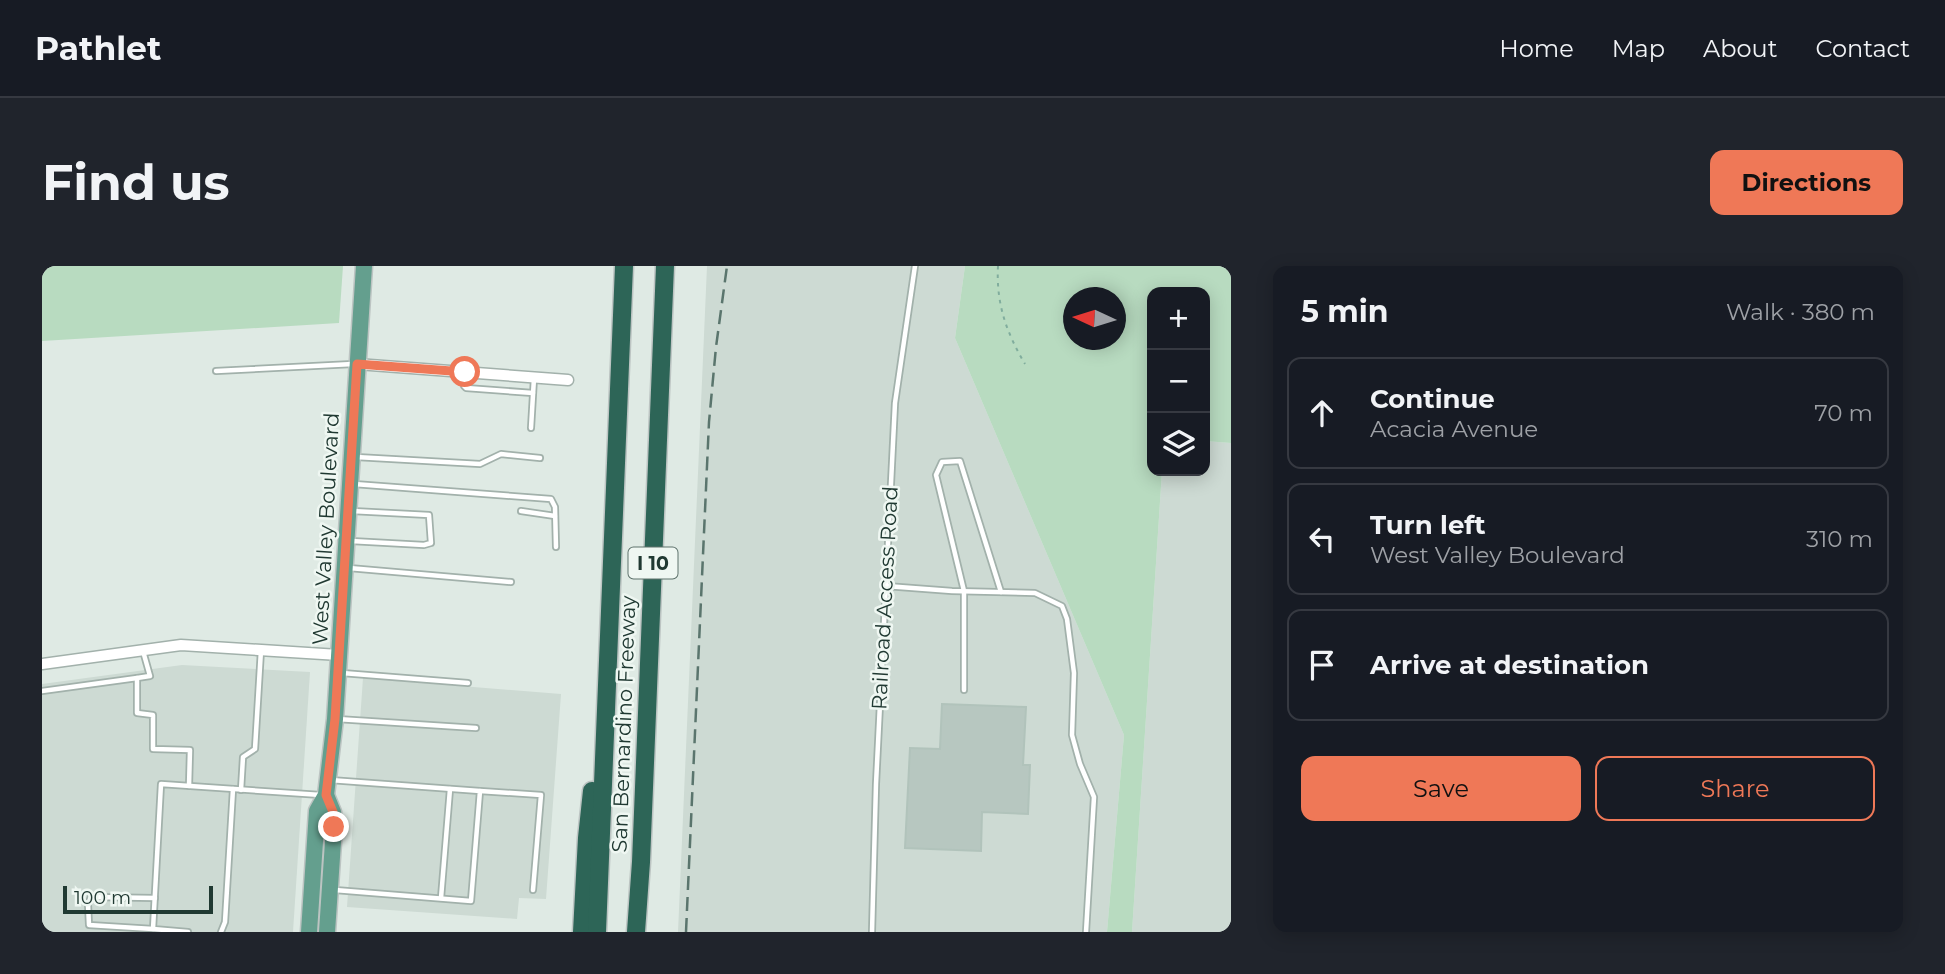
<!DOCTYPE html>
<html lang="en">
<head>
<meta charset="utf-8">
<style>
  :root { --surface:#171b24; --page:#20242c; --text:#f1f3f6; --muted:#9ea1a6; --line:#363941; --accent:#ef7857 }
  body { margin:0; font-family:Montserrat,sans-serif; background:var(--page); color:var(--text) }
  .controls { position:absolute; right:21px; top:21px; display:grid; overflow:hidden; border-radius:14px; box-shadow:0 4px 18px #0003 }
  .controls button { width:63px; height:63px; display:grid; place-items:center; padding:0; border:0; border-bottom:2px solid var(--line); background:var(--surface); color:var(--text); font:35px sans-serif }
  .compass { position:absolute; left:1021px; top:21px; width:63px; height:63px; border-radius:50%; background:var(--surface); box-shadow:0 4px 18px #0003; rotate:274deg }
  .scale { position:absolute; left:21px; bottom:18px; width:150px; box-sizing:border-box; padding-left:7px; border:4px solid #203932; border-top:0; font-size:19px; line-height:24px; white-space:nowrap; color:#203932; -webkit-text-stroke:5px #eff7f2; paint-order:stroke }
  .stop { position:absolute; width:21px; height:21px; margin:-16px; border:5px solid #ef7857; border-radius:50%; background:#fff }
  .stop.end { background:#ef7857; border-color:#fff; box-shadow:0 2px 7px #0008 }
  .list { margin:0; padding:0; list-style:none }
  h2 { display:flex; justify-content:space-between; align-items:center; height:91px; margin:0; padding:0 28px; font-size:30px }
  h2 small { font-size:23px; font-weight:400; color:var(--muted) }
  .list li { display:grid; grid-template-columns:46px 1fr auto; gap:21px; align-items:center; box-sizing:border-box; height:112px; margin:0 14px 14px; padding:0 14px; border:2px solid var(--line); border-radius:14px }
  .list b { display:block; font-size:26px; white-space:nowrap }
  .list p { margin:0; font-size:23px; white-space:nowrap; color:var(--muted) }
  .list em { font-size:23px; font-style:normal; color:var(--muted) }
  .actions { display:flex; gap:14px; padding:21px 28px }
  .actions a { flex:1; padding:16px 0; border:2px solid var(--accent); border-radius:14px; text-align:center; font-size:24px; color:var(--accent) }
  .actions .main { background:var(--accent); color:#111 }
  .icon { flex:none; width:38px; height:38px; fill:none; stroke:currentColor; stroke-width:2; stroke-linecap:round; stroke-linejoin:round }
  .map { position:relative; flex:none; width:1189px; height:666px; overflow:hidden; border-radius:14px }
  header { display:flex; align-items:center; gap:42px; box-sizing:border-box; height:98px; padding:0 35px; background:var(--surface); border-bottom:2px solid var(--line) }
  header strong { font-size:33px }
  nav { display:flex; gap:38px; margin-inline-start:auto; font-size:24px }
  .intro { display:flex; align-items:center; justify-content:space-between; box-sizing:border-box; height:168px; padding:0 42px }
  h1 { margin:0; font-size:49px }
  .button { padding:18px 32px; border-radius:14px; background:var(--accent); color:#111; font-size:24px; font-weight:700 }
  main { display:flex; gap:42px; padding:0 42px }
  aside { flex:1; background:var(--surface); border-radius:14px; box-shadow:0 4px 18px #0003 }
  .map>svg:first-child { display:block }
</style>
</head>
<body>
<header>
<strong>Pathlet</strong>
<nav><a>Home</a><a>Map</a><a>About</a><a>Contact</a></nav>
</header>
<div class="intro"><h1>Find us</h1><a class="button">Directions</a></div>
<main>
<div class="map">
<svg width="1189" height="666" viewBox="0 0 1189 666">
  <rect width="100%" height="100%" fill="#dfeae4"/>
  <!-- built -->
  <g fill="#cddad3">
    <path d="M665 0H923L913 72 1082 469 1065 666H636Z"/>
    <path d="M1163 175 1189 177V666H1090L1120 205H1163Z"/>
    <path d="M140 399 268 406 251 666H0V418Z"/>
    <path d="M321 412 519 428 504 633 477 632 475 653 305 641Z"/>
  </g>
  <!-- green -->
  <g fill="#b8dbc0" fill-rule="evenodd">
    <path d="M0 0H301L297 57 0 75Z"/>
    <path d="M923 0H1189V177L1163 175V26H1110V205H1120L1090 666H1065L1082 469 913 72ZM1031 32H1073V74H1031Z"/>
  </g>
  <!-- building -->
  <path fill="#b7c7c0" stroke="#b1c3bb" stroke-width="2" d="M900 438 984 441 981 499H988L986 548 940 546 939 585 863 582 868 482 898 483Z"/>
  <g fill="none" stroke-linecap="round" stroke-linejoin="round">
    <!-- service casing -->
    <g stroke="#a2b1ab" stroke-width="8">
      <g id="service">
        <path d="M174 105 311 98"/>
        <path d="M423 107 422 120 424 122 491 127"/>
        <path d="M489 162 492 112"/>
        <path d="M314 191 438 198 459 188 498 192"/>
        <path d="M312 218 509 233 513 241 514 281"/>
        <path d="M479 245 513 250"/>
        <path d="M309 275 382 279 389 277 387 249 310 245"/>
        <path d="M307 302 469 316"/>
        <path d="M844 320 910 325 993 327 1020 340 1025 353 1032 407 1030 469 1038 498 1052 531 1044 666"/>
        <path d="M101 385 108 410 95 412V447L111 449V483L148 484 147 520"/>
        <path d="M300 407 426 417"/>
        <path d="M922 424V325L894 209 900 196 918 195 959 326"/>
        <path d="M0 425 95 412"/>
        <path d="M295 453 434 462"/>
        <path d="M288 514 438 525 429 635 293 624"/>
        <path d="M199 524 201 491 213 483 219 384"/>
        <path d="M438 525 499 529 491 624"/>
        <path d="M399 632 408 523"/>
        <path d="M111 663 47 659 46 638 49 631 113 632"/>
        <path d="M146 666 111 663 119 518 279 529"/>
        <path d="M179 666 183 656 191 523"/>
        <path d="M830 666 834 518 853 137 873 0"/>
      </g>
    </g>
    <!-- minor casing -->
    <g stroke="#a2b1ab" stroke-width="13">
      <g id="minor">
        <path d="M315 98 526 114"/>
        <path d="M0 398 139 379 297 389"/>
      </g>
    </g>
    <!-- primary casing -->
    <g stroke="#bcc4c2" stroke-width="19">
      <g id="primary">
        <path d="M284 529 291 546 292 561 285 666"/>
        <path d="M267 666 275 545 284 529 293 453 322 0"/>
      </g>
    </g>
    <!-- motorway casing -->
    <g stroke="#bcc4c2" stroke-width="21">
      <g id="motorway">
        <path d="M540 666 545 572 550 525"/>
        <path d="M555 666 582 0"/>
        <path d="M594 666 599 596 623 0"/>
      </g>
    </g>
    <!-- path -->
    <path stroke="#80ad9d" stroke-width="2" stroke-dasharray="3.5 5" stroke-linecap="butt" d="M956 0C954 37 964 66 983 98"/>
    <!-- service -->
    <use href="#service" stroke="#fff" stroke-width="4.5"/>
    <!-- minor -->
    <use href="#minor" stroke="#fff" stroke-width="10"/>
    <!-- primary -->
    <use href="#primary" stroke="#649f8e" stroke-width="16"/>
    <!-- motorway -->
    <use href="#motorway" stroke="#2d6557" stroke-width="18"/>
    <!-- rail -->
    <path stroke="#5a756d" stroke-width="2.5" stroke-dasharray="14 7" stroke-linecap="butt" d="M644 666 667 156 674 81 685 0"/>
  </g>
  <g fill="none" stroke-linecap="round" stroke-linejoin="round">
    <!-- route -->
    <path stroke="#ef7857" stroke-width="9" d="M292 561 291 546 284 529 293 453 315 98 423 106"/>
  </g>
  <g text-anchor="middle" stroke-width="5" stroke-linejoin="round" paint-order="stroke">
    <!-- shield labels -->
    <rect fill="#eff7f2" stroke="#5e726c" stroke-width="2" x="586.5" y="281.5" width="49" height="31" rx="5"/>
    <g font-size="19" font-weight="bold" fill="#203932">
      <text x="611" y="304">I 10</text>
    </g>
    <!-- street labels -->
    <g font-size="21" fill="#203932" stroke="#eff7f2">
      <text transform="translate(284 263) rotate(-87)" y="7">West Valley Boulevard</text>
      <text transform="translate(843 332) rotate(-87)" y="7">Railroad Access Road</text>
      <text transform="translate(582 458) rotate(-88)" y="7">San Bernardino Freeway</text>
    </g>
  </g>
</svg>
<div class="controls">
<button>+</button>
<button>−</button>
<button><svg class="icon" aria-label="layers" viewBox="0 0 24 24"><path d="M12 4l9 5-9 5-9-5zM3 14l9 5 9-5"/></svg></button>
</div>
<svg class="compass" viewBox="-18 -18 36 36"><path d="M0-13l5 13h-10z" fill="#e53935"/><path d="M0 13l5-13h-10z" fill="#9ea1a6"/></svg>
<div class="scale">100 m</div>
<div class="stop" style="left:423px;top:106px"></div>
<div class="stop end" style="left:292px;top:561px"></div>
</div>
<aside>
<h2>5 min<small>Walk · 380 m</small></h2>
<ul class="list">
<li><svg class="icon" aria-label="ahead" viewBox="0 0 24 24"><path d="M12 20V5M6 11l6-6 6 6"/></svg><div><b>Continue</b><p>Acacia Avenue</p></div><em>70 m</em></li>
<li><svg class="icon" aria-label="left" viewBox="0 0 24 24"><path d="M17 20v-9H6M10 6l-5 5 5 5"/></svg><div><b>Turn left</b><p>West Valley Boulevard</p></div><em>310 m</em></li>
<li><svg class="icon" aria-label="arrive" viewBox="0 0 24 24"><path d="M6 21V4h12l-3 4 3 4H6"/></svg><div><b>Arrive at destination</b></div></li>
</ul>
<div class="actions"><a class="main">Save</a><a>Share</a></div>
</aside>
</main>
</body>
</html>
